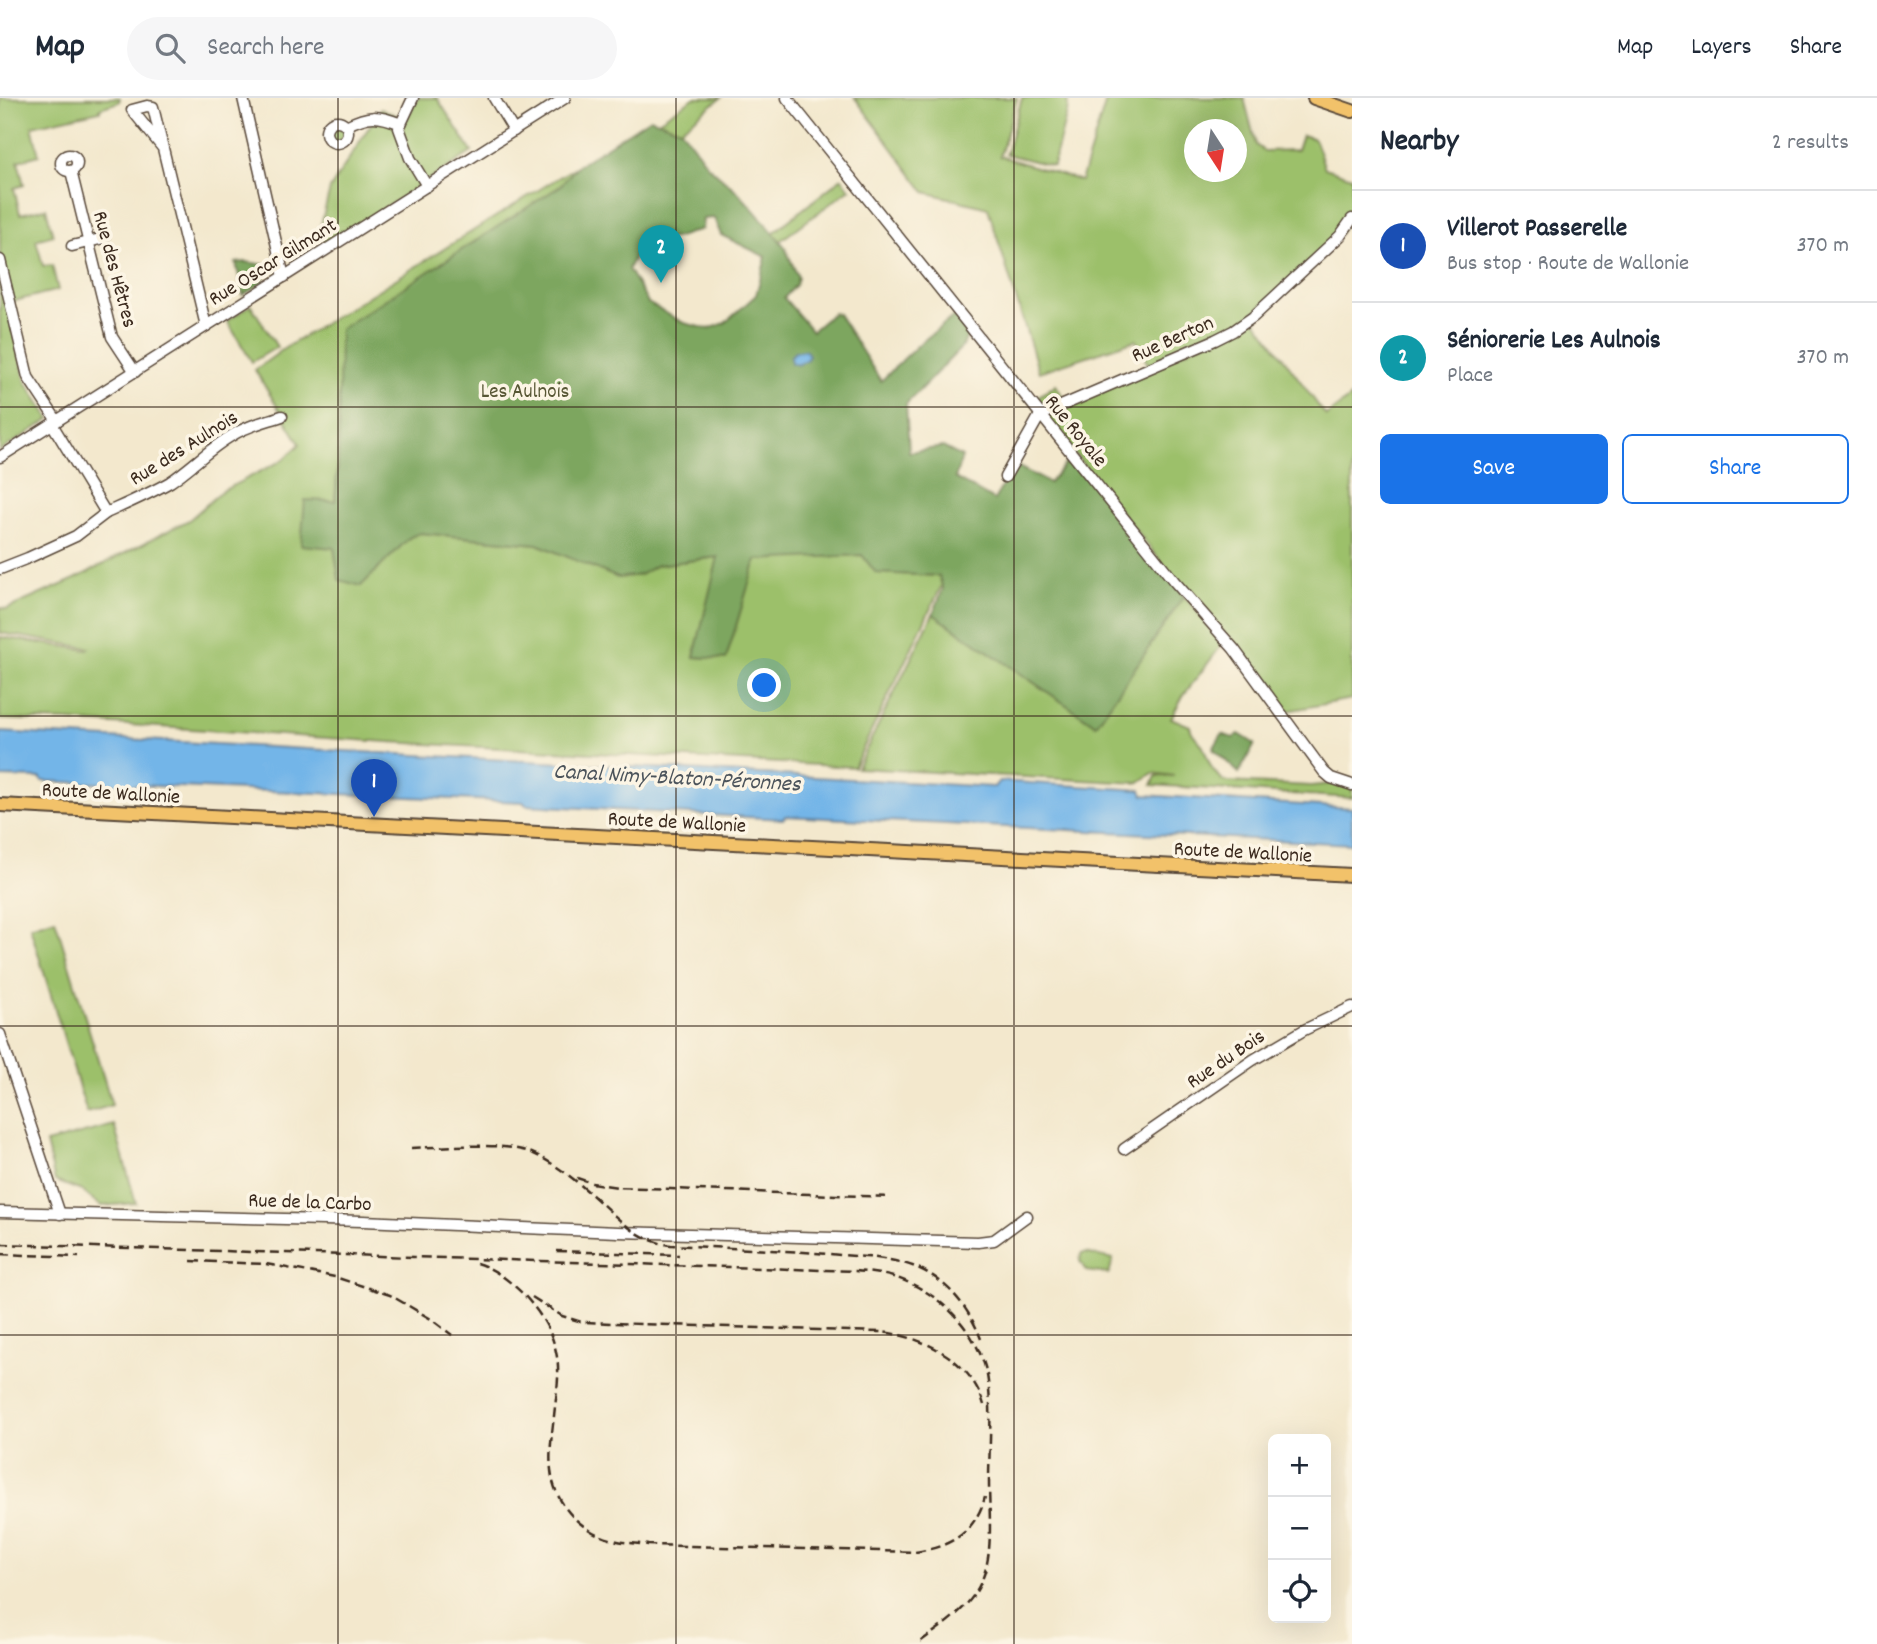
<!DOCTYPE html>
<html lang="en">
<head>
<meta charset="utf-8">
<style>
  :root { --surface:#fff; --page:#f6f6f7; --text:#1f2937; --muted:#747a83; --line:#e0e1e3; --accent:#1a73e8 }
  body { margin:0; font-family:Dekko,sans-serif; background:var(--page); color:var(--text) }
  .controls { position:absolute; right:21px; bottom:21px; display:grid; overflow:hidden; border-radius:10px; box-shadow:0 7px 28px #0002 }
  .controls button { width:63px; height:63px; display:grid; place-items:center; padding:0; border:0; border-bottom:2px solid var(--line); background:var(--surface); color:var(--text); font:35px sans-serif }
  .compass { position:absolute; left:1184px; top:21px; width:63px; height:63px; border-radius:50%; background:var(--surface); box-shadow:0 7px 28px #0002; rotate:168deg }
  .you { position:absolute; left:765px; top:588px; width:24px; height:24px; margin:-18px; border:5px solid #fff; border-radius:50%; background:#1a73e8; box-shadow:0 0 0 10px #1a73e833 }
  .badge { display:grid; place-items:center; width:46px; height:46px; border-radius:50%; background:var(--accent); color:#fff; font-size:23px; font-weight:700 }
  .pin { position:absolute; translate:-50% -58px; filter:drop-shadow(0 2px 4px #0008) }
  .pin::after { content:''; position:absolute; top:37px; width:24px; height:21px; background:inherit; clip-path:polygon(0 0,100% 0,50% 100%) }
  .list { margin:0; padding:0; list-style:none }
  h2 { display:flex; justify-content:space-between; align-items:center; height:91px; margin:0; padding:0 28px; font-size:30px }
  h2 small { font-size:23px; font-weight:400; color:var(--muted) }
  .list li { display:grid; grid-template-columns:46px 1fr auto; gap:21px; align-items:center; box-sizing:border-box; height:112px; padding:0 28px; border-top:2px solid var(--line) }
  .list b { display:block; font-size:26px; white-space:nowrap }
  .list p { margin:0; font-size:23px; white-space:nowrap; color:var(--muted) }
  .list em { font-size:23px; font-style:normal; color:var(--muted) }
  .actions { display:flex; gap:14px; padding:21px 28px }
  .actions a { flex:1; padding:16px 0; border:2px solid var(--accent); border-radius:10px; text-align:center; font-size:24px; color:var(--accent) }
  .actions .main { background:var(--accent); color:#fff }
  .icon { flex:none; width:38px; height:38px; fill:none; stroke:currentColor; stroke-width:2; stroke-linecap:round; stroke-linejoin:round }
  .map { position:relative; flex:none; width:1352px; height:1546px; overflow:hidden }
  header { display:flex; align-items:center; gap:42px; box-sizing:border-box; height:98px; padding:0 35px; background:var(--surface); border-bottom:2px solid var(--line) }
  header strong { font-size:33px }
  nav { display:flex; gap:38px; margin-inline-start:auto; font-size:24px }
  .search { width:490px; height:63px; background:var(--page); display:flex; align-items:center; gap:18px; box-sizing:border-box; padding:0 24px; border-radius:38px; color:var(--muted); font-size:26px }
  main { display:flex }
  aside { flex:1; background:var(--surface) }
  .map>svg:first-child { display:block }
</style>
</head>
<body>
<header>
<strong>Map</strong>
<div class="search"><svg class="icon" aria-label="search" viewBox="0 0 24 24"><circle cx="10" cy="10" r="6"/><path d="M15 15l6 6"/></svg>Search here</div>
<nav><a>Map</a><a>Layers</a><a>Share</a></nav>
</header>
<main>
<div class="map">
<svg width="1352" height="1546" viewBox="0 0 1352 1546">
  <rect width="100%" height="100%" fill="#fcf5e5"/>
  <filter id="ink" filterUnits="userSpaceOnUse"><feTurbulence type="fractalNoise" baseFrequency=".0143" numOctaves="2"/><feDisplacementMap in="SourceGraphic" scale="14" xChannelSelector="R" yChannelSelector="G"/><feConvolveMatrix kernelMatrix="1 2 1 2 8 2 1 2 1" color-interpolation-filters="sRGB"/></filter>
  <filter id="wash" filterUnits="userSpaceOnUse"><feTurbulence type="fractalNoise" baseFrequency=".00686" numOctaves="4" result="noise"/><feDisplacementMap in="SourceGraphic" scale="28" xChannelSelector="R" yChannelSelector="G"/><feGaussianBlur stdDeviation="1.57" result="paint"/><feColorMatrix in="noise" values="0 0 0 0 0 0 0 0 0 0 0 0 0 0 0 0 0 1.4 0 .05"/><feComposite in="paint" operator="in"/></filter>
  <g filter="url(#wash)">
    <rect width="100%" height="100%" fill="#f3e8cd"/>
    <!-- green -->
    <g fill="#9cc06a" stroke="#6c7544" stroke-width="2" fill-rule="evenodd">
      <path d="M0 0H120L119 4 100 10V13L32 28 39 57 18 63 24 87 14 90 20 116 46 110 53 137 36 142 43 168 52 167 58 192 7 205 26 284 50 321 0 353Z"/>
      <path d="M418 0H437L472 54 327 147 319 135 330 91 381 10 406 22Z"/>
      <path d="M694 0H721L681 31 658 23Z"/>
      <path d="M855 0H1017L1000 58 1081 83 1107 0H1244L1256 47 1264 53 1297 52 1302 37 1312 40 1315 43 1325 70 1352 79V117L1340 135 1251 218 1232 231 1149 269 1136 242 1039 274 988 110 925 94ZM1195 32H1237V74H1195Z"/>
      <path d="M1022 0H1067L1068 10 1053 68 1006 56Z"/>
      <circle cx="336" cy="35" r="9"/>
      <path d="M577 68 338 365 335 403V449L361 488 410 439 420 435 537 446 618 480 640 477 657 467 719 459 694 559 726 561 756 461 862 457 876 475 939 478 942 487 854 669 388 644 67 623 0 621V539L87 552 89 550 0 535V510L7 511 75 481 189 422 222 393 283 362 300 346 255 272 285 250Z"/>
      <path d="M842 80 850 91 780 143 773 135Z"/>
      <path d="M251 207 277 249 252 264 227 223Z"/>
      <path d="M1255 221 1326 318 1352 298V601L1282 614 1044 318Z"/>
      <path d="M1056 287 1064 301 1049 308H1045L1037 299Z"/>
      <path d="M1184 498 1224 544 1183 598 1171 620 1190 628C1191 637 1197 639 1202 647 1209 660 1209 672 1222 681V683L1228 684 1311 688 1340 685 1352 687V700L1152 687 1156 678H1174L1153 675 1138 685 857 670 933 516 1096 626Z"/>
      <path d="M55 821 112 1007 87 1015 30 829Z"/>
      <path d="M114 1027 136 1105 101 1108 82 1093 55 1083 46 1045Z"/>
      <path d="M1085 1155 1113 1161 1109 1176 1086 1173 1080 1163 1081 1156Z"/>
    </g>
    <!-- forest -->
    <g fill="#7da65e" stroke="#5c683e" stroke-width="2" fill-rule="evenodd">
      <path d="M650 20 681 31 708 68 739 95 772 133 785 149 798 179 796 187 784 200 812 233 833 215 838 216 881 283 917 248 954 218 968 236 963 248 906 306 909 354 943 349 962 359 955 380 994 402 1015 367 1049 385 1071 359 1184 498 1096 627 933 516 943 491 939 478 876 475 862 457 756 462 726 561 694 559 718 459 657 467 640 477 618 480 537 446 420 435 410 439 361 488 339 482 334 450 301 447 305 402 335 403 338 365 340 231 560 88 577 68ZM714 120 721 137 766 159 756 197 725 225 709 231 684 225 648 205 628 171 643 142 675 140 702 131 703 121Z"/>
      <path d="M246 164 267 167C263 188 260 186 243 197L236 165Z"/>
      <path d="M1222 636 1233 640 1239 636 1255 646 1239 675 1213 651Z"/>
    </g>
    <!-- water -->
    <g fill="#73b5e8" stroke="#577083" stroke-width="2">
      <path d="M803 252 806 253 809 257 807 261 798 267 791 265V258L795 254Z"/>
      <path d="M0 634 994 689 999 683 1141 692 1143 697 1352 710V746L785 718 783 721 526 707 523 704 42 683 41 680 0 679Z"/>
    </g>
  </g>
  <g filter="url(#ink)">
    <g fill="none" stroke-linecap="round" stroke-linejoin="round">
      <!-- minor casing -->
      <g stroke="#574638" stroke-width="13">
        <g id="minor">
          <path d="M243 0 284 179"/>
          <path d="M413 0 399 30 410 60 427 88"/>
          <path d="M494 0 514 33"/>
          <path d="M787 0 1174 483 1234 551 1324 674 1331 680 1352 687"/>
          <circle cx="337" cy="34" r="11"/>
          <path d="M346 28C369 16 378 17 401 26"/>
          <path d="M162 49 132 12 147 8 153 9 206 228"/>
          <circle cx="69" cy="65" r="8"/>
          <path d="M71 73 112 239 135 274"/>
          <path d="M72 148 104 140"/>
          <path d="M0 162 28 279 57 323"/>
          <path d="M52 326 106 415C128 405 149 396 170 384 191 370 209 351 231 338 246 328 264 324 282 318"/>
          <path d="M0 359 565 0"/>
          <path d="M1005 379 1040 317 1215 242 1233 233 1253 219 1340 138 1352 121"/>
          <path d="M0 471 28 460 76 438 106 415"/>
          <path d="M0 936 60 1116"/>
          <path d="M1124 1051 1253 962 1304 932 1352 909"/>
          <path d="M0 1114 363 1123 618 1134 978 1144 994 1142 1027 1118"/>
        </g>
      </g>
      <!-- major casing -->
      <g stroke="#574638" stroke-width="16">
        <g id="major">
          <path d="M1314 0 1352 13"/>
          <path d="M0 707 1352 777"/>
        </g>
      </g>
      <!-- minor -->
      <use href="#minor" stroke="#fff" stroke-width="10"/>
      <!-- major -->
      <use href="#major" stroke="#f2c26a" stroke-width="12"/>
      <!-- rail -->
      <g stroke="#3b2a1e" stroke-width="2.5" stroke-dasharray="10 5" stroke-linecap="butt">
        <path d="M411 1050C443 1049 507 1043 534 1056 554 1065 574 1081 591 1096 616 1118 636 1143 671 1147 728 1150 785 1152 841 1157 868 1159 895 1160 920 1171 949 1184 970 1212 981 1241"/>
        <path d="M577 1080 592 1085 617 1089 890 1099"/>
        <path d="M0 1146 855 1173C869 1174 883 1176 897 1180 939 1194 978 1233 987 1277 993 1312 989 1349 989 1384 989 1414 994 1457 981 1484 969 1512 940 1529 917 1546"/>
        <path d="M556 1153 679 1157"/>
        <path d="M0 1156 79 1159"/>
        <path d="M191 1163 266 1166 335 1179 390 1197 431 1221 452 1237"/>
        <path d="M476 1165C496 1171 511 1184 525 1198 539 1214 552 1232 556 1254 561 1275 556 1297 554 1318 552 1336 549 1354 551 1372 554 1405 579 1432 610 1441 622 1445 635 1445 648 1447L915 1454C950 1449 975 1435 985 1399"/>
        <path d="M532 1199 562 1218 582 1224 881 1234C925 1239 971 1262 984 1307"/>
      </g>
    </g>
  </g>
  <!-- grid -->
  <path fill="none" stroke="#3b2a1e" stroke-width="2" stroke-opacity="0.55" d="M338 0V1546M676 0V1546M1014 0V1546M0 309H1352M0 618H1352M0 928H1352M0 1237H1352"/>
  <g text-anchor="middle" stroke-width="7" stroke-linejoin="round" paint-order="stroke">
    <!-- street labels -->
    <g font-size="21" fill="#3b2a1e" stroke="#fcf5e5">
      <text transform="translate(272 163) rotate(-32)" y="7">Rue Oscar Gilmant</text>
      <text transform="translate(116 171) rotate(75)" y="7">Rue des Hêtres</text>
      <text transform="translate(1172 240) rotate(-24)" y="7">Rue Berton</text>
      <text transform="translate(1077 332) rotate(51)" y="7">Rue Royale</text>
      <text transform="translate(183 349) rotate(-32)" y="7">Rue des Aulnois</text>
      <text transform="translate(111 694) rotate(3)" y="7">Route de Wallonie</text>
      <text transform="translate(677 723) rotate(3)" y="7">Route de Wallonie</text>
      <text transform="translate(1243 753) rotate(3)" y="7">Route de Wallonie</text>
      <text transform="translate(1225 960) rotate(-34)" y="7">Rue du Bois</text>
      <text transform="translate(310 1103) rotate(2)" y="7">Rue de la Carbo</text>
    </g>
    <!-- park labels -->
    <g font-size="21" fill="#585735" stroke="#fcf5e5">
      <text x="525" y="299">Les Aulnois</text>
    </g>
    <!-- water labels -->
    <g font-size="23" font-style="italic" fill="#4c545b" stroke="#fcf5e5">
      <text transform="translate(677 678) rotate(3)" y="8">Canal Nimy-Blaton-Péronnes</text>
    </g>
  </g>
</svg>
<div class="controls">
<button>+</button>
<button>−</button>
<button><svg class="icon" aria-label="locate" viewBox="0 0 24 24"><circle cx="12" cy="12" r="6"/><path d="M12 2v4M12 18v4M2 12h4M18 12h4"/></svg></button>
</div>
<svg class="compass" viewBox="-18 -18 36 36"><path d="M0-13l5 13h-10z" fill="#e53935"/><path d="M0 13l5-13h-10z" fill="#747a83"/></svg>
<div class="you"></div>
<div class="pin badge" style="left:374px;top:719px;background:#1a4fb4">1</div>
<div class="pin badge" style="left:661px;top:185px;background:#0f9aa8">2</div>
</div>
<aside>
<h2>Nearby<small>2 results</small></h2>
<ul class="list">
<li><span class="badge" style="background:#1a4fb4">1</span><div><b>Villerot Passerelle</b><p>Bus stop · Route de Wallonie</p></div><em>370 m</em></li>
<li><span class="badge" style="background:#0f9aa8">2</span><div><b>Séniorerie Les Aulnois</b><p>Place</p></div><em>370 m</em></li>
</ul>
<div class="actions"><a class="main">Save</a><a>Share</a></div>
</aside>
</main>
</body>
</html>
